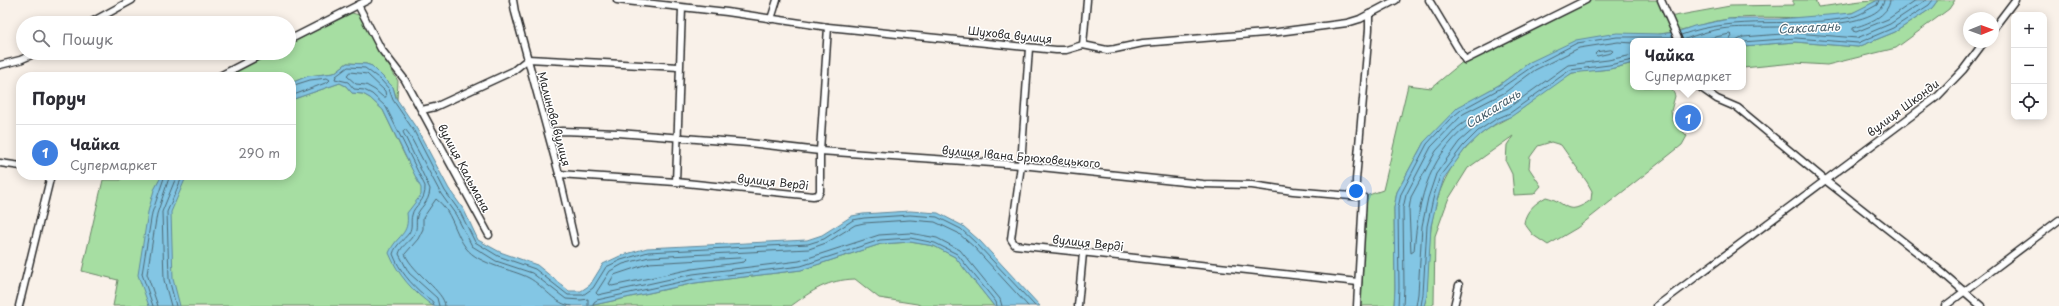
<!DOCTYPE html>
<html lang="uk">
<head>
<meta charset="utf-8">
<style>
  :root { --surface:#fff; --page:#f7f7f7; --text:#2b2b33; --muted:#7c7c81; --line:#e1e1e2; --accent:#ea580c }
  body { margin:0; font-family:"Playpen Sans",sans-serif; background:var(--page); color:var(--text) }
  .controls { position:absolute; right:12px; top:12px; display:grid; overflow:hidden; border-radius:8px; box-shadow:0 2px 10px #0003 }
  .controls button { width:36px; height:36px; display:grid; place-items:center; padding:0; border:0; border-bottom:1px solid var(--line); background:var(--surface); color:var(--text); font:20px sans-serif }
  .compass { position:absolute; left:1963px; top:12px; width:36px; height:36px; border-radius:50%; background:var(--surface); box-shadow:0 2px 10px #0003; rotate:89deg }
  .you { position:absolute; left:1356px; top:191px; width:14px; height:14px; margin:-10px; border:3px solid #fff; border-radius:50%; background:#1a73e8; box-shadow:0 0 0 6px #1a73e833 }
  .badge { display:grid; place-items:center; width:26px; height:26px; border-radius:50%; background:var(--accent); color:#fff; font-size:13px; font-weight:700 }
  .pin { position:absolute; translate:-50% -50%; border:2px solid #fff; box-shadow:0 1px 4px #0006 }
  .popup { position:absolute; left:1630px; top:38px; width:116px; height:52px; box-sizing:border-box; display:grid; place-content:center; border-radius:8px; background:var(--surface); filter:drop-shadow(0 1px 3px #0005); font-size:13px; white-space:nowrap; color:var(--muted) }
  .popup b { font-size:15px; color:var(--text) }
  .popup::after { content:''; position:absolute; left:50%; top:100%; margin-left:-8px; border:8px solid transparent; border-top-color:var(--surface) }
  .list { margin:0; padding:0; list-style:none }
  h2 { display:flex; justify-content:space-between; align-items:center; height:52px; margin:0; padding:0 16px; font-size:17px }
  h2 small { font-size:13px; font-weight:400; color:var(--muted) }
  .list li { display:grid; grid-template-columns:26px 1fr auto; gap:12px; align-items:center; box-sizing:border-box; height:56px; padding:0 16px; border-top:1px solid var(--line) }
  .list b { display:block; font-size:15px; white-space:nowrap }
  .list p { margin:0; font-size:13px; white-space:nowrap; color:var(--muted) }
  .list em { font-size:13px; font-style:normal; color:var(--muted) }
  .icon { flex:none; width:22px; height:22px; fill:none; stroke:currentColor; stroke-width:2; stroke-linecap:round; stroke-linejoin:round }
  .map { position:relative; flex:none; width:2059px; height:306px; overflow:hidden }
  .search { position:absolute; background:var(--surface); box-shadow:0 2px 10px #0003; left:16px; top:16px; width:280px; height:44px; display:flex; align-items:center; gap:10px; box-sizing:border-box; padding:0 14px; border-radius:22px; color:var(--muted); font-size:15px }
  .panel { position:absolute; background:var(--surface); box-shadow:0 2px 10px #0003; left:16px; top:72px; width:280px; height:108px; border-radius:16px }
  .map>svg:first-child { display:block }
</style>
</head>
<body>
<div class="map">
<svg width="2059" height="306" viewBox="0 0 2059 306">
  <rect width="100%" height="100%" fill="#f9f1e9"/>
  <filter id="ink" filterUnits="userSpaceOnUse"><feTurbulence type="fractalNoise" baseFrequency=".025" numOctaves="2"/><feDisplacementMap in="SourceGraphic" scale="8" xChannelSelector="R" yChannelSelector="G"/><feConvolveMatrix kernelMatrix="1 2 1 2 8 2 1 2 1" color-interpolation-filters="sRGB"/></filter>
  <g filter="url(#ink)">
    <!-- green -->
    <g fill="#a6dea2" stroke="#688466">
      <path d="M1586 0H1661L1669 17 1730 6 1793 5V0H1815L1818 7C1839 5 1857 0 1878 0 1870 4 1860 11 1851 13 1811 22 1768 14 1729 19 1705 22 1684 31 1660 34L1530 62 1499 85 1481 95 1424 142 1397 192 1394 208 1395 288 1394 306H1357L1363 197 1383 190 1408 85 1431 88 1465 60Z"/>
      <path d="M1938 0H1955L1949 9 1896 48 1827 65 1794 63 1743 68V46L1795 42 1858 47 1895 32 1932 8Z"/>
      <path d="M352 13 359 15 398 81 397 100 393 87 372 66 366 64 347 63 334 73 308 76 291 83V77H222L271 53H289V44Z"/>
      <path d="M1633 63V87H1671L1675 96 1671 111 1673 121 1687 136 1682 145 1577 228 1548 245 1533 235 1524 223C1526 210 1536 203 1546 197 1568 202 1565 218 1591 200L1592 191 1587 182 1561 145 1551 142 1538 146 1530 157 1529 168 1541 186 1534 194 1514 195 1512 174 1506 162 1507 145 1513 136 1468 168 1448 200 1435 236 1434 303 1432 306H1424L1427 295C1429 232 1428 180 1480 135 1492 125 1506 120 1519 111 1529 104 1564 76 1573 73 1585 70 1598 71 1609 69 1617 68 1625 65 1633 63Z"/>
      <path d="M340 83 346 86 352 93 363 94 370 98 383 110 405 156 430 201 446 306H113L118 280 82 271 103 180H121L122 175H291V100Z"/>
      <path d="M910 242 934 246 955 257 994 306H922L917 304 879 298 855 279C827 280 813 290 791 306H589L695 283 801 270 881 244Z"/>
    </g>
    <!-- water -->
    <g fill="#83c6e4" stroke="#60889a">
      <path d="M1878 0H1938L1932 8 1895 32 1858 47 1795 42 1743 46V41H1633V63L1610 69 1572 73 1512 116 1498 122 1481 134 1466 148 1444 178 1437 200 1431 226 1427 295 1424 306H1394L1395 288 1394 208 1397 192 1424 142 1458 107 1499 85 1530 62 1576 40 1617 33 1660 34 1677 32 1694 26 1729 19H1779L1852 13Z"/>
      <path d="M347 63 366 64 372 66 393 87 396 98 417 129 449 189 464 210 478 240 500 252 537 265 569 291H581L590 285 603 264 620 256 647 248 807 240 822 235 852 216 863 214 910 211 938 213 963 226 980 241 1040 306H994L955 257 934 246 910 242 881 244 801 270 695 283 589 306H433C413 292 398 275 389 253 397 234 410 236 407 213L421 195V188L383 110 370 98 363 94 352 93 346 86 340 83 291 100V83L308 76 334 73Z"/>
      <path d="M162 175H187L171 212 173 279 180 306H149L138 275 148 212 154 190Z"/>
    </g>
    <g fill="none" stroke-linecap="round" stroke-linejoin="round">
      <!-- shore -->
      <g stroke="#4e6975" stroke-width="1">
        <path d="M1890 0C1889 16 1867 24 1853 28V31L1856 32 1888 19 1916 0"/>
        <path d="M1681 35C1738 14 1794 29 1852 17 1860 15 1869 9 1877 5L1879 0"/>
        <path d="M1683 40C1698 34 1714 29 1730 28 1755 25 1882 34 1884 0"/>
        <path d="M1696 41 1730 34 1732 36 1729 41"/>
        <path d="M1736 41 1743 37 1796 33 1857 38 1890 24 1926 0"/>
        <path d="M1743 42 1796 38 1858 43 1893 28 1929 5 1933 0"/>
        <path d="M1611 50 1613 51 1611 53 1597 56 1595 54 1597 52Z"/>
        <path d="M350 72 367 74 385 91 386 97H383L375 90 366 85 356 84 347 76Z"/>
        <path d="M291 86 310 80 327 78 330 80 328 82 291 96"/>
        <path d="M1475 115 1477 116V118C1429 154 1419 194 1414 251L1411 253 1409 209 1411 197 1436 151 1457 128Z"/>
        <path d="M744 258 746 260 744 262 692 269 612 286 609 284 614 275 650 263Z"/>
        <path d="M153 306 142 274 152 213 165 175"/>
        <path d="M158 306 147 274 157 214 170 175"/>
        <path d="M171 306 164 280 162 212 177 175"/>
        <path d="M176 306 169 279 167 212 183 175"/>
        <path d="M434 306C434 300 428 299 424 295 411 284 399 270 393 254 396 244 403 241 409 233 413 226 410 222 412 215 414 204 426 203 425 186L386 107 372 94 364 90 354 89 348 82 335 79 336 76 348 67 365 68 381 80 389 89 393 100 414 131 445 191 460 212 475 242 498 256 535 269 568 295H583L593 288 606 267 621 260 648 252 808 244 824 239 853 220 864 218 910 215 937 217 961 229 977 244 1035 306"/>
        <path d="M439 306 437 298 409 273 399 254C401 246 408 243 412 237 419 228 415 225 417 216 419 207 429 204 430 189L403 132 405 129 409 134 441 194 456 215 472 246 496 261 532 273 566 299 581 300 588 299V306"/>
        <path d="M445 306C445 292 413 273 405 254L418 239 423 229V218L436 199C452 210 455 234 466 248 479 265 512 269 529 278 544 286 555 305 572 306"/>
        <path d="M593 306 594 302 597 300 694 279 801 266 880 240 910 238 935 243 957 254 996 302 997 306"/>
        <path d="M1002 306 1000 299 960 250 937 238 910 233 879 235 799 261 693 274 598 295 596 293 610 271 623 264 649 257 809 249 826 243 855 225 864 223 910 220 935 222 958 233 974 247 1028 306"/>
        <path d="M1398 306 1399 288 1398 208 1401 194 1427 144 1449 120 1461 110 1501 88 1533 66 1577 43 1617 37H1673"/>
        <path d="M1403 306 1404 288 1403 208 1406 195 1431 147 1463 114 1504 93 1535 70 1579 48 1618 42 1633 43"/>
        <path d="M1416 306 1418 294 1422 226 1428 198 1436 174 1459 142 1476 127 1493 114 1508 108 1568 65 1608 60 1633 55"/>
        <path d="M1421 306 1423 294 1427 226 1433 199 1440 176 1463 146 1478 131 1496 119 1510 113 1570 70 1609 65 1633 60"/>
      </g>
      <!-- minor casing -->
      <g stroke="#2b2b2b" stroke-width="9">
        <g id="minor">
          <path d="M513 0 515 12 559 174 575 243"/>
          <path d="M617 0 727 12 828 27 1056 50H1066L1083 45 1107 50 1115 49 1143 43 1278 32 1347 23 1360 19 1396 0"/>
          <path d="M1429 0 1465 60 1586 0"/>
          <path d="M1661 0 1679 41"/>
          <path d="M358 5 381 49 405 80 489 235"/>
          <path d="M771 19 777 0"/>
          <path d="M90 23 132 0"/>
          <path d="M1993 29 2015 0"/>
          <path d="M289 40 368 0"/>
          <path d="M1083 45 1087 0"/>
          <path d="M1029 48 1021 165 1011 239 1015 245 1358 282"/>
          <path d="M0 65 20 60 36 53"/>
          <path d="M218 77 264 53"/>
          <path d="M1700 87 1717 99 1738 108 1825 180 1937 268 1981 306"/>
          <path d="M422 110 435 107 513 71 528 59 679 67"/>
          <path d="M548 132 562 131 618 133 749 143 820 151 1021 165 1203 184 1252 185 1293 191 1363 197"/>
          <path d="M0 163 21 166"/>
          <path d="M559 174 676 182 813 196 818 195 820 191V151L828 27"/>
          <path d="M676 182 682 8"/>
          <path d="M19 306 51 175"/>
          <path d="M1078 306 1083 253"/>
          <path d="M1357 306 1363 197 1356 186V180L1369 29V14"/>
          <path d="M1454 306 1459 285"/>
          <path d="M1657 306 1938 96 1963 70 1984 42"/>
          <path d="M1945 306 2059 220"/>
        </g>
      </g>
      <!-- minor -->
      <use href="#minor" stroke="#fff" stroke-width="6"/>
    </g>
  </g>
  <g text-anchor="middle" stroke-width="3" stroke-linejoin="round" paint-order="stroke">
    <!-- street labels -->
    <g font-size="11" fill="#2b2b2b" stroke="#fff">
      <text transform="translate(1010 35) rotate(6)" y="4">Шухова вулиця</text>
      <text transform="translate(1903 108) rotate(-37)" y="4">вулиця Шконди</text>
      <text transform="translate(554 119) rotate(75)" y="4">Малинова вулиця</text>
      <text transform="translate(1021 157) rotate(5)" y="4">вулиця Івана Брюховецького</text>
      <text transform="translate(464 168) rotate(62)" y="4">вулиця Кальмана</text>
      <text transform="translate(773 182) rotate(6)" y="4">вулиця Верді</text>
      <text transform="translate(1088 243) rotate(6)" y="4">вулиця Верді</text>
    </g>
    <!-- water labels -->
    <g font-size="12" font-style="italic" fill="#4a616c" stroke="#fff">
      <text transform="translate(1809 28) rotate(-3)" y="4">Саксагань</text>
      <text transform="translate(1493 109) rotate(-32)" y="4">Саксагань</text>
    </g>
  </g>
</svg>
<div class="controls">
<button>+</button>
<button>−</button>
<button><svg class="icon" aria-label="locate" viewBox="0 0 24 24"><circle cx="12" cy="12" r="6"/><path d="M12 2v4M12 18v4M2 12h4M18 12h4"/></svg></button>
</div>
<svg class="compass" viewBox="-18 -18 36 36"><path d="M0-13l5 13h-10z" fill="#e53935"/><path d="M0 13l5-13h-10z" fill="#7c7c81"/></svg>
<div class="you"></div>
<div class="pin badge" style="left:1688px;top:118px;background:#3f7fe0">1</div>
<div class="popup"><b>Чайка</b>Супермаркет</div>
<div class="search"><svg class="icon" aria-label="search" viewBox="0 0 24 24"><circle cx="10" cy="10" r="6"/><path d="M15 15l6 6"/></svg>Пошук</div>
<section class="panel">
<h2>Поруч<small></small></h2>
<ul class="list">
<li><span class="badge" style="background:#3f7fe0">1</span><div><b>Чайка</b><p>Супермаркет</p></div><em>290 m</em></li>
</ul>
</section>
</div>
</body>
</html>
